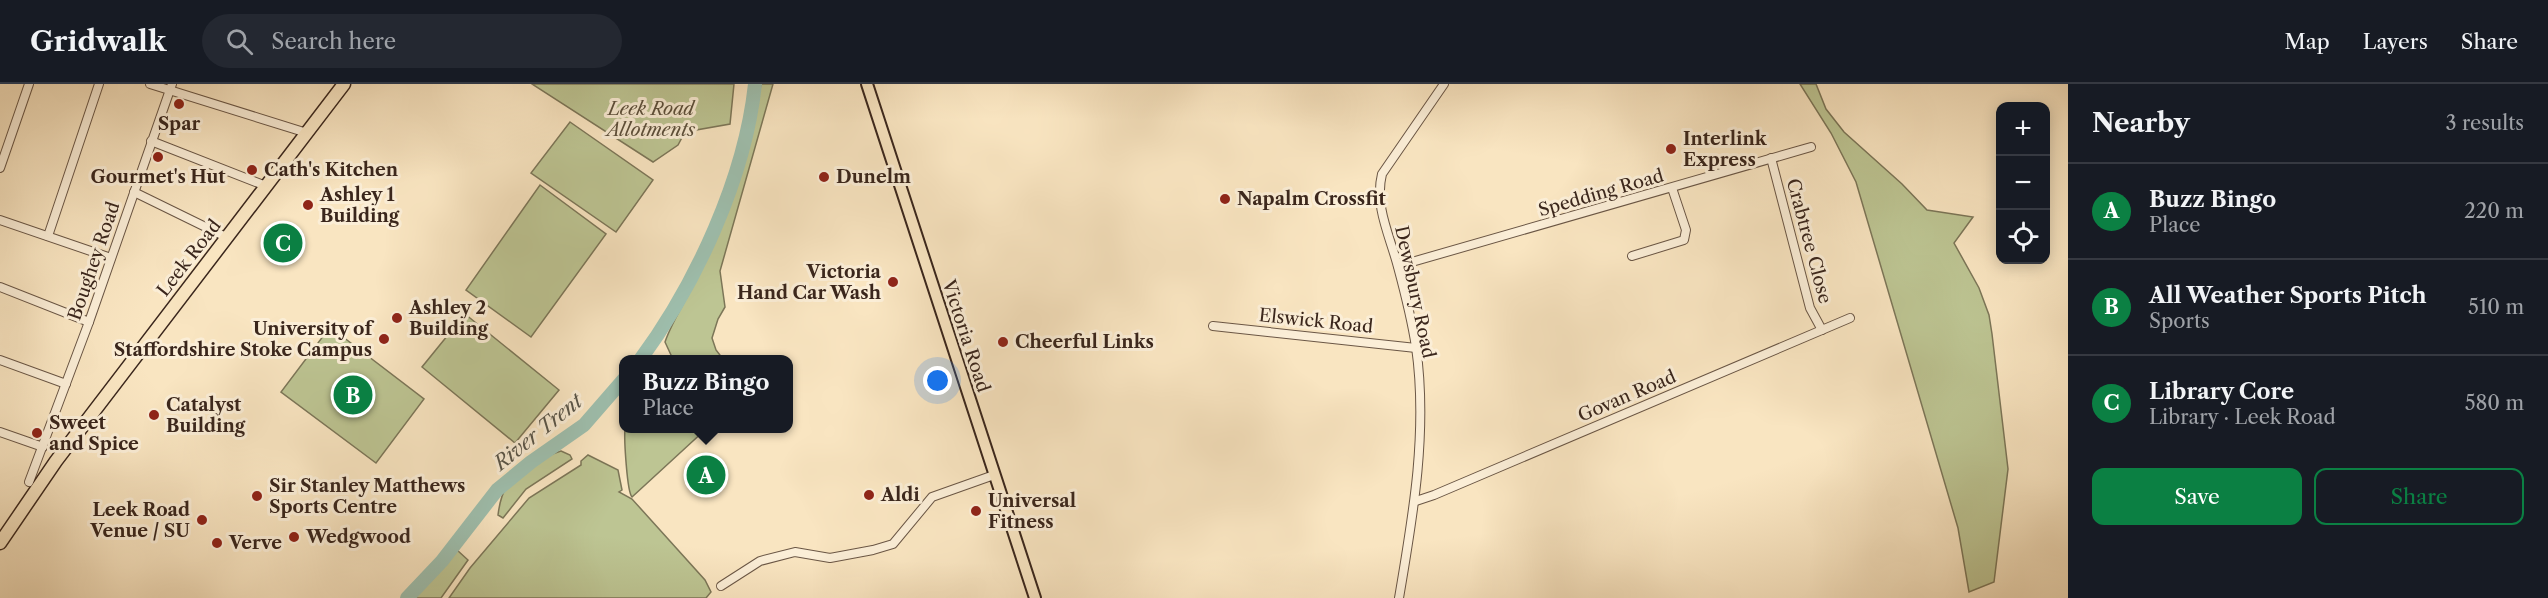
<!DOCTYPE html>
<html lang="en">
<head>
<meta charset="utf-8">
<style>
  :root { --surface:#171b24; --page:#242831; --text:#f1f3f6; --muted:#9ea1a6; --line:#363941; --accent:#0b8043 }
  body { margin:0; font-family:"Libre Caslon Text",serif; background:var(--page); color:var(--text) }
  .controls { position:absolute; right:18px; top:18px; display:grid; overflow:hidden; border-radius:12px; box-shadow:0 3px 15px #0003 }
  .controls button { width:54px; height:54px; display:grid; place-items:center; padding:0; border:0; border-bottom:2px solid var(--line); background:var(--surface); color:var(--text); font:30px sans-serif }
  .you { position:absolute; left:938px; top:297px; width:21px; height:21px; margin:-15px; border:4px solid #fff; border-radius:50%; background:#1a73e8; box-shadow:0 0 0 9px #1a73e833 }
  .badge { display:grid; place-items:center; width:39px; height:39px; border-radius:50%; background:var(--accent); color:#fff; font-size:20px; font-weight:700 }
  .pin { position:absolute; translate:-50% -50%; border:3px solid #fff; box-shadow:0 2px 6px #0006 }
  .popup { position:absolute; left:619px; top:271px; width:174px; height:78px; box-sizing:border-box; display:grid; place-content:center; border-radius:12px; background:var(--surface); filter:drop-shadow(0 2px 4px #0005); font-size:20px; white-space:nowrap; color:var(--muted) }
  .popup b { font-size:22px; color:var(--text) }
  .popup::after { content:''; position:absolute; left:50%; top:100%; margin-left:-12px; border:12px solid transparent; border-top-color:var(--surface) }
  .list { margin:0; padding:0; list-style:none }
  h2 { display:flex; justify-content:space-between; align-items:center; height:78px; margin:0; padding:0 24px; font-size:26px }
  h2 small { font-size:20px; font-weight:400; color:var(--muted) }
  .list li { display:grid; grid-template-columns:39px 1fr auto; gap:18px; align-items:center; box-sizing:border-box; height:96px; padding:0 24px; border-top:2px solid var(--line) }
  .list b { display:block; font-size:22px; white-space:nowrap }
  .list p { margin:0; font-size:20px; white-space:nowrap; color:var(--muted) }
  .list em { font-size:20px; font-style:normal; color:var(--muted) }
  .actions { display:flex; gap:12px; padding:18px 24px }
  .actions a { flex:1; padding:14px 0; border:2px solid var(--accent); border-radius:12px; text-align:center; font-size:21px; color:var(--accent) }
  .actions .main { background:var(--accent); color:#fff }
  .icon { flex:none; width:33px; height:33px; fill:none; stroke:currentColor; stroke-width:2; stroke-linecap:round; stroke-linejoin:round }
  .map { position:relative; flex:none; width:2068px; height:514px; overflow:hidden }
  header { display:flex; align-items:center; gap:36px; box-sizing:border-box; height:84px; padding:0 30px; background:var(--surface); border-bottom:2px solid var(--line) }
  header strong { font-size:28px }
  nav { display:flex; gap:33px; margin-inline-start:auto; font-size:21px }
  .search { width:420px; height:54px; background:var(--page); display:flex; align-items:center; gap:15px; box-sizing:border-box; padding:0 21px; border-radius:33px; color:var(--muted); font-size:22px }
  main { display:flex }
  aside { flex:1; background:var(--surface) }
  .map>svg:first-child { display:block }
</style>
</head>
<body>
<header>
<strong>Gridwalk</strong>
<div class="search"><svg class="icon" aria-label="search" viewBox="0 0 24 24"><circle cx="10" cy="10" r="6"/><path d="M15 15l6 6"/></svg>Search here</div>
<nav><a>Map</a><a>Layers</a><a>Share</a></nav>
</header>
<main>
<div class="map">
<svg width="2068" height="514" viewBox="0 0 2068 514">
  <rect width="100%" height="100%" fill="#f9e5c1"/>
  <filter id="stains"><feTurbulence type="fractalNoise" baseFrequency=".00333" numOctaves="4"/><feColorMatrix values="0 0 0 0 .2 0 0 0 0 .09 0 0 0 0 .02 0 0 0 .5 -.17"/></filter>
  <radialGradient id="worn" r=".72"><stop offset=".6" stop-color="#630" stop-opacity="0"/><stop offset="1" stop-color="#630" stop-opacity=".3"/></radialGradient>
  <!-- green -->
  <g fill="#bdc593" stroke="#7c7658" stroke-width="1.5">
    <path d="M532 0H734L730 40 685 48 678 61 653 78Z"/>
    <path d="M761 0H773L720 187 725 223 718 235 712 254 716 266 723 275H670L671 271 665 258C673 235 687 215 698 192 727 131 750 67 761 0Z"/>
    <path d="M1800 0H1816L1826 25 1844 48 1902 100 1927 126 1973 133 1954 159 1979 204 1989 231 1992 250 2008 385 1994 498 1969 508 1958 444 1856 98 1831 49Z"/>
    <path d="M570 38 653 96 616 148 531 89Z"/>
    <path d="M540 101 606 150 531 253 466 206Z"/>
    <path d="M465 230 559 306 515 359 422 283Z"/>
    <path d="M330 243 424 315 376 379 281 308Z"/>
    <path d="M625 345V344L706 345 632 413C627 408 624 355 625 345Z"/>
    <path d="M561 367 570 371 572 375 526 405 503 434 498 431C499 423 502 410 506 404 516 389 544 372 561 367Z"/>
    <path d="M588 371 618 386 622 406 619 408 632 415 705 496 711 508 706 514H449L470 484 529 414 581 381V377Z"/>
    <path d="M457 466 468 476 441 514H411L434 487Z"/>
  </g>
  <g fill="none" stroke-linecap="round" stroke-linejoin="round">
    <!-- river -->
    <g stroke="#9ebfae" stroke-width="14">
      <path d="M640 276C696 200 745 94 755 0"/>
      <path d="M407 514 442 477 497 406 531 378 584 341 624 295"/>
    </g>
    <!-- minor casing -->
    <g stroke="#6a5645" stroke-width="10">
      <g id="minor">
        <path d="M150 0 307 49"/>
        <path d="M151 57 266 102"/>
        <path d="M1771 74 1810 224 1822 246"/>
        <path d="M0 84 29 0"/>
        <path d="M134 108 228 154"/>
        <path d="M0 136 111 174"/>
        <path d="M48 152 99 0"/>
        <path d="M1632 172 1684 156 1686 146 1672 104"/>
        <path d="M1398 182 1811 63"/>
        <path d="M0 203 89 238"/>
        <path d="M1213 242 1416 264"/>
        <path d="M0 276 66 300"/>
        <path d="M0 348 43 363"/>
        <path d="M29 398 89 238 172 0"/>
        <path d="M1416 417 1434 411 1850 234"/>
        <path d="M721 502 760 477 795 468 830 474 873 466 893 460 932 413 994 391"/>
        <path d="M1399 514C1413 432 1428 347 1416 263 1412 237 1405 209 1398 183 1390 152 1374 122 1382 90L1444 0"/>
      </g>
    </g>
    <!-- major casing -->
    <g stroke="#3a261c" stroke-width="14">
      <path id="major" d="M867 0 1035 514"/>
    </g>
    <!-- highway casing -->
    <g stroke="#3a261c" stroke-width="15">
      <path id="highway" d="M0 459 56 377 344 0"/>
    </g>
    <!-- minor -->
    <use href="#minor" stroke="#fbeed7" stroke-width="8"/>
    <!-- major -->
    <use href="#major" stroke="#f9e5c1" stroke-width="10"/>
    <!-- highway -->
    <use href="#highway" stroke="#f9e5c1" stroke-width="12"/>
  </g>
  <!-- markers -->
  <g fill="#8f2418" stroke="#fbeed7" stroke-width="2">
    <circle cx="179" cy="20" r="6"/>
    <circle cx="1671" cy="65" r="6"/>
    <circle cx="158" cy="73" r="6"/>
    <circle cx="252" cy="86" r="6"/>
    <circle cx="824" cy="93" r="6"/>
    <circle cx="1225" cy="115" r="6"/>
    <circle cx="308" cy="121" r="6"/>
    <circle cx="893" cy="198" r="6"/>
    <circle cx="397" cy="234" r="6"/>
    <circle cx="384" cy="255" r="6"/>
    <circle cx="1003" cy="258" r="6"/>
    <circle cx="154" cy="331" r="6"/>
    <circle cx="37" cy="349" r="6"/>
    <circle cx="869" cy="411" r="6"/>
    <circle cx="257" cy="412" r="6"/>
    <circle cx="976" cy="427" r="6"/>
    <circle cx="202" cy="436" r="6"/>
    <circle cx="294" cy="453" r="6"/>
    <circle cx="217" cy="459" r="6"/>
  </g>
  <g text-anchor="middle" stroke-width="6" stroke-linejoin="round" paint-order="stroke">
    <!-- park labels -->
    <g font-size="18" font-style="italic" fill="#5b4e3a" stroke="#fbeed7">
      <text x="651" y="31">Leek Road<tspan x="651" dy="21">Allotments</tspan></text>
    </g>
    <!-- poi labels -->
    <g font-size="18" font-weight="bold" fill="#3a261c" stroke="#fbeed7" text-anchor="start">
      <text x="179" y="46" text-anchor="middle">Spar</text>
      <text x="1683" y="61">Interlink<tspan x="1683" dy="21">Express</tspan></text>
      <text x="264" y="92">Cath's Kitchen</text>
      <text x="158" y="99" text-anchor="middle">Gourmet's Hut</text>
      <text x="836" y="99">Dunelm</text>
      <text x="320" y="117">Ashley 1<tspan x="320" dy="21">Building</tspan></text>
      <text x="1237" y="121">Napalm Crossfit</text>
      <text x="881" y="194" text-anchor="end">Victoria<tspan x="881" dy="21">Hand Car Wash</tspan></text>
      <text x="409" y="230">Ashley 2<tspan x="409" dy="21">Building</tspan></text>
      <text x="372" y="251" text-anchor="end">University of<tspan x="372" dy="21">Staffordshire Stoke Campus</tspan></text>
      <text x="1015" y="264">Cheerful Links</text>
      <text x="166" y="327">Catalyst<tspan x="166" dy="21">Building</tspan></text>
      <text x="49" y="345">Sweet<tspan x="49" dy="21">and Spice</tspan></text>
      <text x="269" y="408">Sir Stanley Matthews<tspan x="269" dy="21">Sports Centre</tspan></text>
      <text x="881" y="417">Aldi</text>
      <text x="988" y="423">Universal<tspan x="988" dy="21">Fitness</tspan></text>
      <text x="190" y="432" text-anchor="end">Leek Road<tspan x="190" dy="21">Venue / SU</tspan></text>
      <text x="306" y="459">Wedgwood</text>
      <text x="229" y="465">Verve</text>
    </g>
    <!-- street labels -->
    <g font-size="18" fill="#3a261c" stroke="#fbeed7">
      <text transform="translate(1601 109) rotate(-16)" y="6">Spedding Road</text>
      <text transform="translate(1809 157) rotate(75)" y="6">Crabtree Close</text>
      <text transform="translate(189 174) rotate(-52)" y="6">Leek Road</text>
      <text transform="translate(94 177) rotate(-71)" y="6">Boughey Road</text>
      <text transform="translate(1415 208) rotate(78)" y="6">Dewsbury Road</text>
      <text transform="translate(1316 237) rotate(6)" y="6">Elswick Road</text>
      <text transform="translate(966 252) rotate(72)" y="6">Victoria Road</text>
      <text transform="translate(1627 312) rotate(-23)" y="6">Govan Road</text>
    </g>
    <!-- water labels -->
    <g font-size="20" font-style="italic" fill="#585448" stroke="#fbeed7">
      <text transform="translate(538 348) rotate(-39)" y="7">River Trent</text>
    </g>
  </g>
  <rect width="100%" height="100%" filter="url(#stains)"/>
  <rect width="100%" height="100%" fill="url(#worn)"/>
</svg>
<div class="controls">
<button>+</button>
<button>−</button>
<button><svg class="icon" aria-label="locate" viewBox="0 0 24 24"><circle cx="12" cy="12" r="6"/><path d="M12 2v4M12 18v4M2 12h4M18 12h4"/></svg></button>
</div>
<div class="you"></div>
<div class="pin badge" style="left:706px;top:391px">A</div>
<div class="popup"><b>Buzz Bingo</b>Place</div>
<div class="pin badge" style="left:353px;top:311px">B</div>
<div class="pin badge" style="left:283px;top:159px">C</div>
</div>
<aside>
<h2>Nearby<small>3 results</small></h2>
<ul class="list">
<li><span class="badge">A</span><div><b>Buzz Bingo</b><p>Place</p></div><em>220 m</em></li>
<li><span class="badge">B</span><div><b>All Weather Sports Pitch</b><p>Sports</p></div><em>510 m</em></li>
<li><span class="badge">C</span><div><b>Library Core</b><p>Library · Leek Road</p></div><em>580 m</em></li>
</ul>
<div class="actions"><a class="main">Save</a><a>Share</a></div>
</aside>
</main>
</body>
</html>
